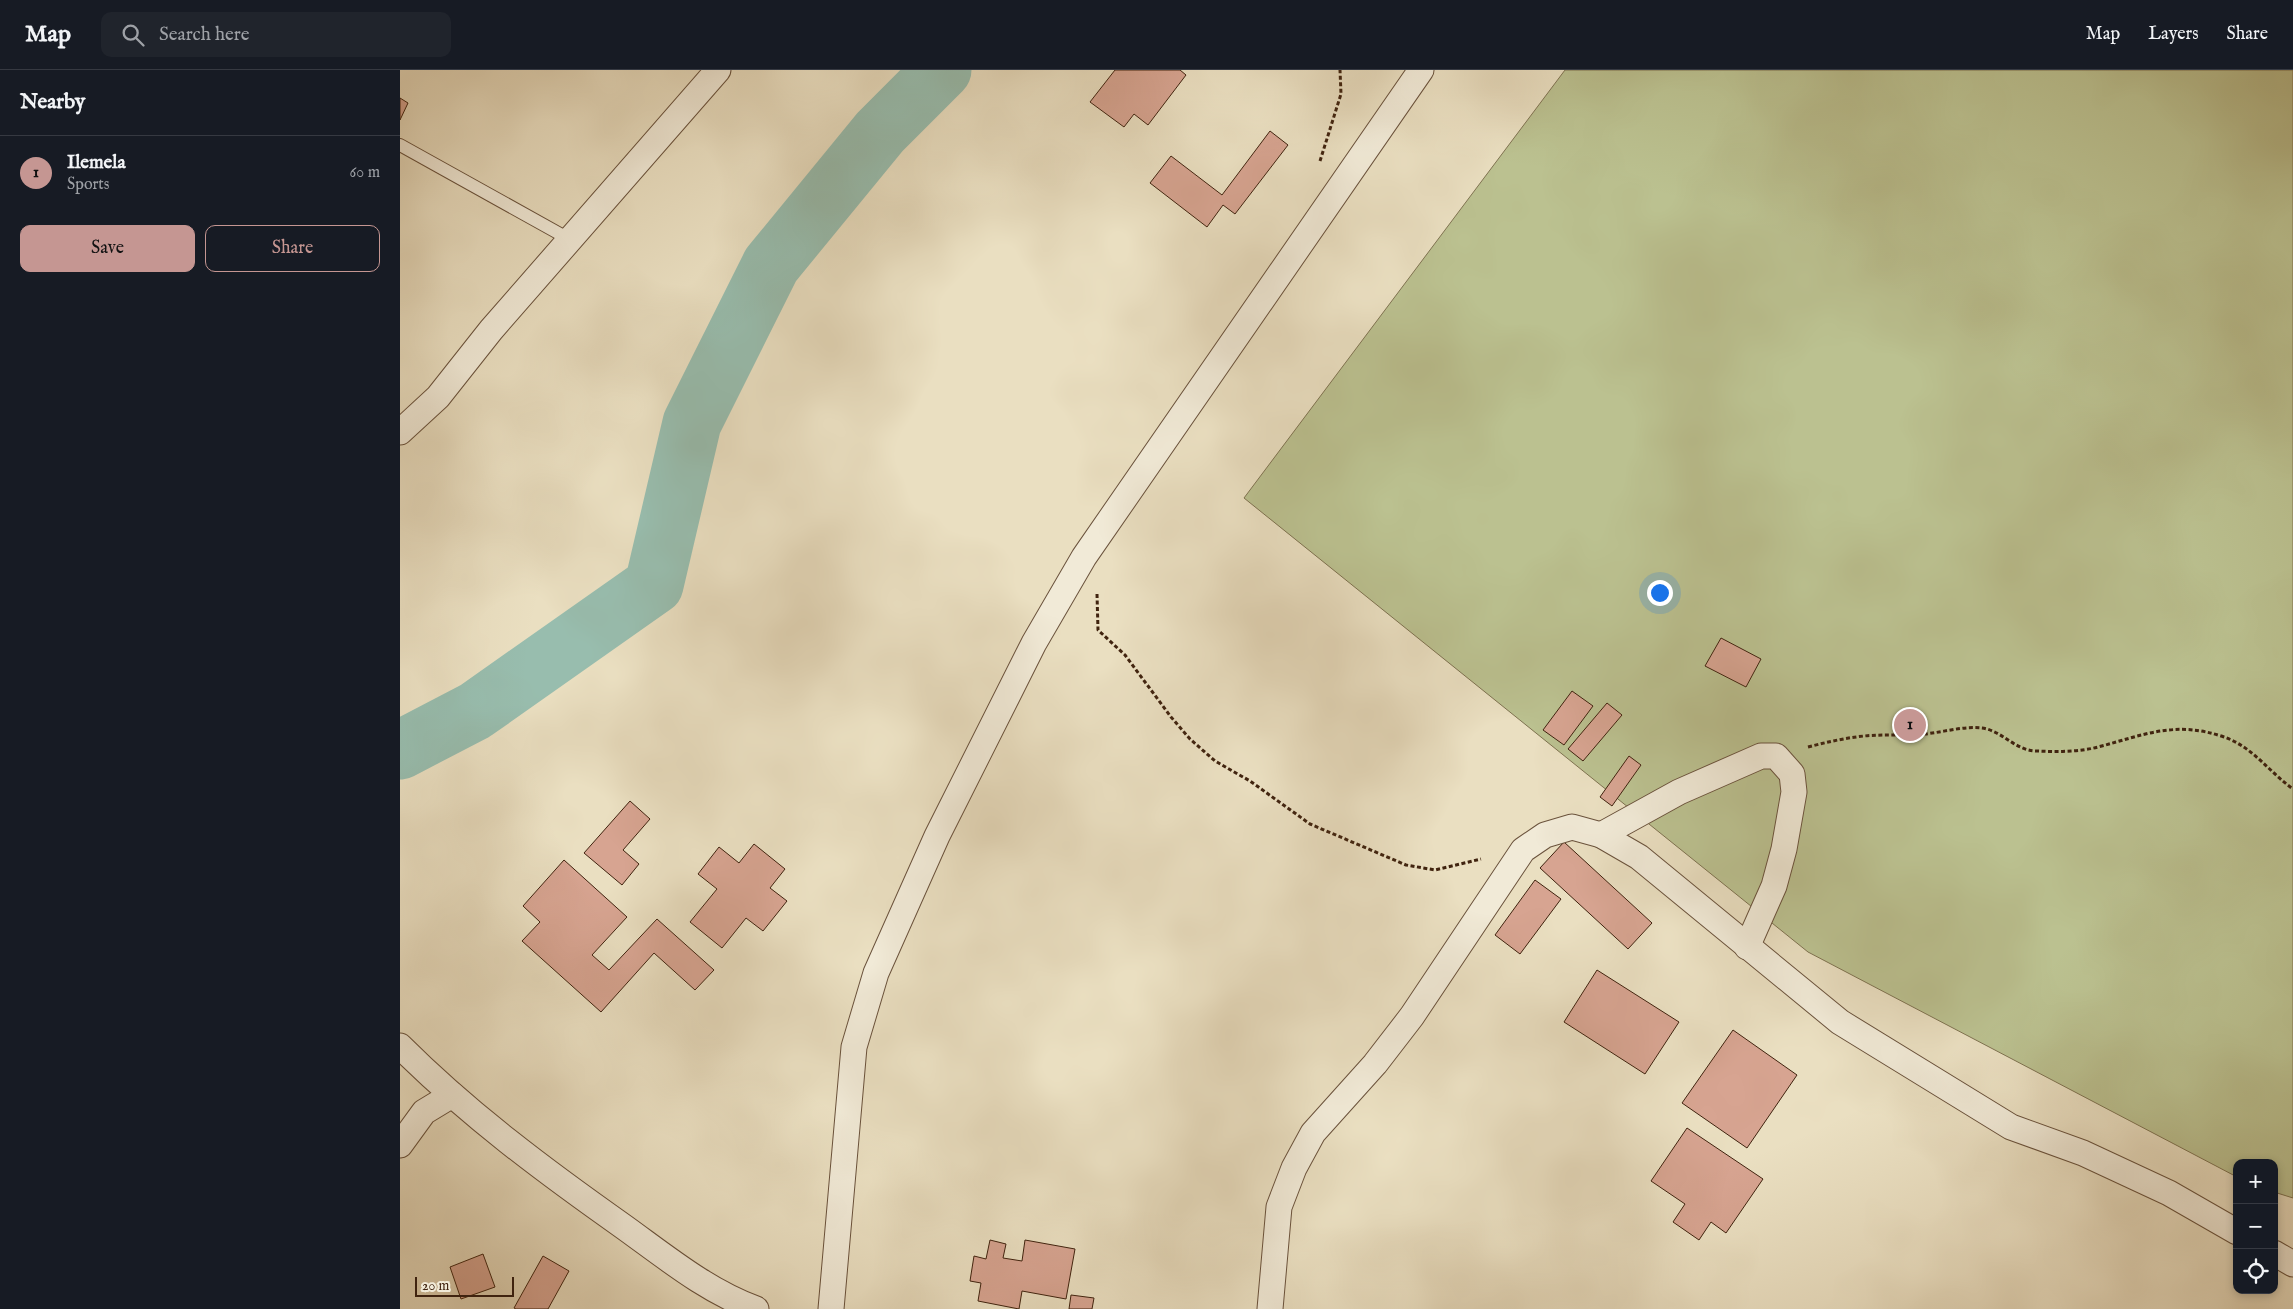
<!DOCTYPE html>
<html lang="en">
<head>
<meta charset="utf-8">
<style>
  :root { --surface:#171b24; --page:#20242c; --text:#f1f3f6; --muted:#9ea1a6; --line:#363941; --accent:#c59692 }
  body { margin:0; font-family:"IM FELL English",serif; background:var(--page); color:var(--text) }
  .controls { position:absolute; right:15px; bottom:15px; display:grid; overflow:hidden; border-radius:10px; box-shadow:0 2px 8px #0003 }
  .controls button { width:45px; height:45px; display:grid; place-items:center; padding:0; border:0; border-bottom:1px solid var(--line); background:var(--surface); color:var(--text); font:25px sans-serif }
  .scale { position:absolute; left:15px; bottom:12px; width:99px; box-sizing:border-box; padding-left:5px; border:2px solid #40230f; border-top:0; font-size:14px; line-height:18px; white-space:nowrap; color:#40230f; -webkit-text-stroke:4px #f1ead7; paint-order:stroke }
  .you { position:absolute; left:1259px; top:522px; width:18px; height:18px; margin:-12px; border:4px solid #fff; border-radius:50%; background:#1a73e8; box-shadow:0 0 0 8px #1a73e833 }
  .badge { display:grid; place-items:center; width:32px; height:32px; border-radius:50%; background:var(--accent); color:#111; font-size:16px; font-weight:700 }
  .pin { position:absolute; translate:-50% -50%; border:2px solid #fff; box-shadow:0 1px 5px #0006 }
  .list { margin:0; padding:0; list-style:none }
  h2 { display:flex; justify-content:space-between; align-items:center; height:65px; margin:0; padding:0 20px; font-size:21px }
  h2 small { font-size:16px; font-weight:400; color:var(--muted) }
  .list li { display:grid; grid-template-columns:32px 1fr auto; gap:15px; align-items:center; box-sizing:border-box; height:75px; padding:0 20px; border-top:1px solid var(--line) }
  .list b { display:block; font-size:19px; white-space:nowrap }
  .list p { margin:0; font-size:16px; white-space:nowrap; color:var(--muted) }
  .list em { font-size:16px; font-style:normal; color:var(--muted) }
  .actions { display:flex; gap:10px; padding:15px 20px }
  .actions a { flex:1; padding:11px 0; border:1px solid var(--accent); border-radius:10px; text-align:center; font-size:18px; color:var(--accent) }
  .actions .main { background:var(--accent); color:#111 }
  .icon { flex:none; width:28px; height:28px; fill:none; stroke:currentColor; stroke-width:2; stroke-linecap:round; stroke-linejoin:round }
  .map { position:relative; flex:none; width:1893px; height:1239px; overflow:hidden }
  header { display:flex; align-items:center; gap:30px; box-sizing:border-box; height:70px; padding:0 25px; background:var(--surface); border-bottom:1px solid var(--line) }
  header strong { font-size:24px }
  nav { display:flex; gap:28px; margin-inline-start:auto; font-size:18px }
  .search { width:350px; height:45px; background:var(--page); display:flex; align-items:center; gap:12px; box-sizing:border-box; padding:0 18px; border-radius:10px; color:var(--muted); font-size:19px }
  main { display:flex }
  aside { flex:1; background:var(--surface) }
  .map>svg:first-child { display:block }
</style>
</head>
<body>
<header>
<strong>Map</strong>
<div class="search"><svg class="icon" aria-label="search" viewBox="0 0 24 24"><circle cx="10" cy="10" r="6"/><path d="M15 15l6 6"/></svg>Search here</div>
<nav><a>Map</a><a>Layers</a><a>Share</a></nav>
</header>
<main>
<aside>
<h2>Nearby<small></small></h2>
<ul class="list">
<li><span class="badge">1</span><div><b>Ilemela</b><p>Sports</p></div><em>60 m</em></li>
</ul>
<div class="actions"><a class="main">Save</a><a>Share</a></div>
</aside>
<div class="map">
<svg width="1893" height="1239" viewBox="0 0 1893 1239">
  <rect width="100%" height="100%" fill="#eadfc1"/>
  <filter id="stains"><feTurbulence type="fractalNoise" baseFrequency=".004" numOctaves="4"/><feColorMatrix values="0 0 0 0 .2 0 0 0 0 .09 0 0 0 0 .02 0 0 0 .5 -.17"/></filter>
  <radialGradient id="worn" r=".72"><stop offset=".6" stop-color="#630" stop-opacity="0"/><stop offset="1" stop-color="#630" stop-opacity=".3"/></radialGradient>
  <!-- green -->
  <path fill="#bbc190" stroke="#7e7250" d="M1165 0H1893V1128L1874 1122V1093H1837V1107L1408 882 844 428Z"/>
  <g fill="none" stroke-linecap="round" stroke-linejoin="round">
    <!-- river -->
    <path stroke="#98bdae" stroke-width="59" d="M0 680 75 641 254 515 292 353 371 195 480 62 542 0"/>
  </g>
  <!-- building -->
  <g fill="#d7a491" stroke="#40230f">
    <path d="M715 0H780L786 5 748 55 734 44 724 57 690 32Z"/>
    <path d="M0 28 8 33 0 50Z"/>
    <path d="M870 61 888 75 835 144 823 135 807 157 750 113 771 86 822 125Z"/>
    <path d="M1321 568 1361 589 1346 617 1305 596Z"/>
    <path d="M1172 621 1193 636 1164 675 1143 660Z"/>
    <path d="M1207 633 1222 645 1183 691 1168 679Z"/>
    <path d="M1229 686 1241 695 1212 736 1200 727Z"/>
    <path d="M230 731 250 749 223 780 239 794 222 815 184 783Z"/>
    <path d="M1164 772 1252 853 1228 879 1140 798Z"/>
    <path d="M354 774 385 799 370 818 387 831 363 861 346 848 322 878 290 852 317 819 298 804 319 777 339 793Z"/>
    <path d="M164 790 227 847 192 885 209 900 257 849 314 900 295 920 254 883 201 942 122 871 140 852 123 836Z"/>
    <path d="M1135 810 1161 829 1120 884 1095 865Z"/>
    <path d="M1197 900 1279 952 1245 1004 1164 952Z"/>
    <path d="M1333 960 1397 1005 1347 1078 1282 1033Z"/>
    <path d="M1287 1058 1363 1109 1326 1163 1311 1152 1299 1170 1273 1152 1285 1134 1251 1111Z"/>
    <path d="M590 1170 606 1174 603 1188 622 1191 625 1170 675 1179 666 1229 622 1221 619 1239 578 1231 581 1213 570 1211 574 1186 586 1189Z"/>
    <path d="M83 1184 95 1217 61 1229 50 1197Z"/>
    <path d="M143 1186 169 1201 148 1239H116L114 1238Z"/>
    <path d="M671 1225 694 1228 692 1239H669Z"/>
  </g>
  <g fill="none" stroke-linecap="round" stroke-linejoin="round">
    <!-- service casing -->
    <g stroke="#6a523c" stroke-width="14">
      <path id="service" d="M0 75 169 169"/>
    </g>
    <!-- minor casing -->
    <g stroke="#6a523c" stroke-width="27">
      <g id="minor">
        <path d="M0 362 38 327 91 260 318 0"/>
        <path d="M1201 765 1279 722 1361 686H1376L1392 704 1394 722 1384 779 1374 816 1347 877"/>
        <path d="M0 976C68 1044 146 1102 224 1157 267 1188 307 1221 356 1239"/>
        <path d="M0 1075 24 1042 52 1025"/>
        <path d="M1874 1183 1893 1194"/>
        <path d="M431 1239 454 977 476 903 537 766 634 573 684 487 1021 0"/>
        <path d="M870 1239 879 1137 894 1098 913 1063 975 994 1012 946 1123 780 1145 765 1172 757 1201 765 1239 787 1440 952 1611 1057 1683 1083 1769 1123 1837 1162"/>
      </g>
    </g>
    <!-- path -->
    <g stroke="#40230f" stroke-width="3" stroke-dasharray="4 2.5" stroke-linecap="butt">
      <path d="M920 91 941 24 940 0"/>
      <path d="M697 524 698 560 725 585 771 647 790 669 815 691 850 711 910 754 1006 795 1035 800 1081 789"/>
      <path d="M1408 677C1427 672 1445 668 1464 666 1484 664 1505 666 1525 664 1544 662 1563 656 1582 658 1603 661 1615 681 1637 681 1657 682 1679 682 1698 677 1744 665 1775 650 1824 667 1853 677 1869 702 1893 719"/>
    </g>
    <!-- service -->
    <use href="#service" stroke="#f1ead7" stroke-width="12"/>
    <!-- minor -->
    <use href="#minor" stroke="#f1ead7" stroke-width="25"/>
  </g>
  <rect width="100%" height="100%" filter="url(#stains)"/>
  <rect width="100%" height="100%" fill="url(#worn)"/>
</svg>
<div class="controls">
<button>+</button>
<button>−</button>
<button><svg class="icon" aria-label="locate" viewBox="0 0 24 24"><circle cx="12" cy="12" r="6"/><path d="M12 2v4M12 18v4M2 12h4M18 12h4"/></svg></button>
</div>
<div class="scale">20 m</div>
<div class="you"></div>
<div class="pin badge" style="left:1510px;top:655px">1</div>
</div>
</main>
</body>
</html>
